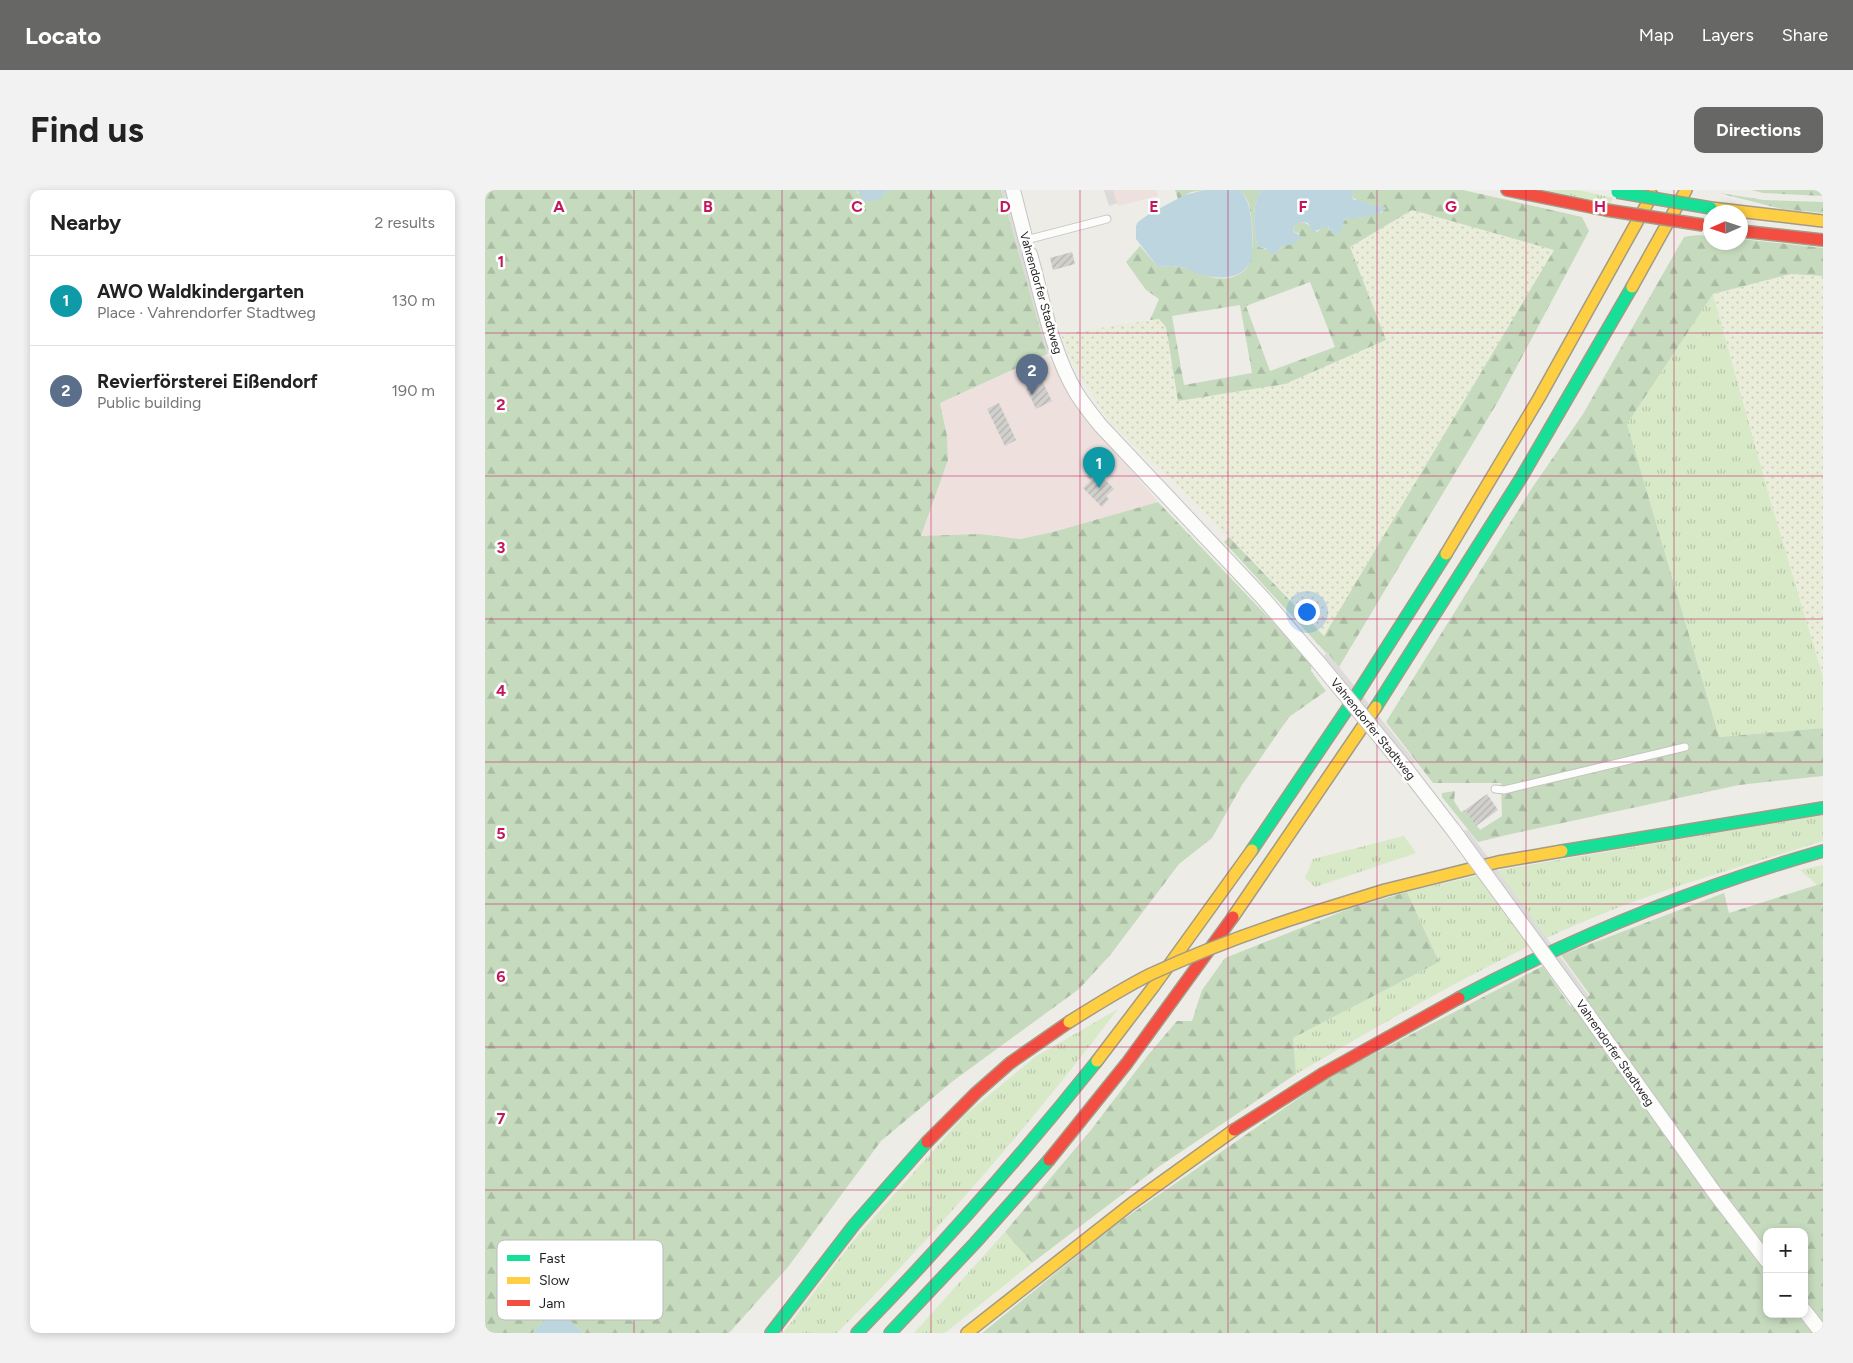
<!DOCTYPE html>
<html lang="en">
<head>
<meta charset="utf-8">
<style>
  :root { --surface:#fff; --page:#f2f2f2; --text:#222; --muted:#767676; --line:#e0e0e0; --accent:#676765 }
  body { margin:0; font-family:Figtree,sans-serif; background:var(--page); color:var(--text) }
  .controls { position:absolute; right:15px; bottom:15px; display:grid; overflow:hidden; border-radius:10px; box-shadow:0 2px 8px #0003 }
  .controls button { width:45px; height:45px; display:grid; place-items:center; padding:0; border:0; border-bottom:1px solid var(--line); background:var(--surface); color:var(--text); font:25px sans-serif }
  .compass { position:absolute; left:1218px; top:15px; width:45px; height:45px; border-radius:50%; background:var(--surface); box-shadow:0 2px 8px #0003; rotate:267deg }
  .you { position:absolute; left:821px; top:421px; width:18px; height:18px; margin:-12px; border:4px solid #fff; border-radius:50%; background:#1a73e8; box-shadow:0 0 0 8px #1a73e833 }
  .badge { display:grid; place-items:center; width:32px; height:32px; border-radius:50%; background:var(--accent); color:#fff; font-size:16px; font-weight:700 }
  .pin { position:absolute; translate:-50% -41px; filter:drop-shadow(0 1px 2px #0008) }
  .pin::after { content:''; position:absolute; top:26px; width:18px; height:15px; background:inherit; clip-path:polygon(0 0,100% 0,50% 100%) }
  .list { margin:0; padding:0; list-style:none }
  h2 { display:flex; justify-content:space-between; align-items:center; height:65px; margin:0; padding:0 20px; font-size:21px }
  h2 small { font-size:16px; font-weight:400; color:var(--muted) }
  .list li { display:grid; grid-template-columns:32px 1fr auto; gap:15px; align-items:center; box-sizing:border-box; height:90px; padding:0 20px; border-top:1px solid var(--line) }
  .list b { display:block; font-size:19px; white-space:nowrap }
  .list p { margin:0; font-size:16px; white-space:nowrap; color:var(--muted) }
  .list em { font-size:16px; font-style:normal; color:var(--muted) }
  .map { position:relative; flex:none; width:1338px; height:1143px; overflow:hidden; border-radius:10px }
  header { display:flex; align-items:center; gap:30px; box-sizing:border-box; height:70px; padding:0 25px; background:var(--accent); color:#fff }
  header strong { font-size:24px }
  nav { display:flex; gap:28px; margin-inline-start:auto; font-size:18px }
  .intro { display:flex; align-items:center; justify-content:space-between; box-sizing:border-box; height:120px; padding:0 30px }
  h1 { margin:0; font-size:35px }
  .button { padding:12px 22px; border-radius:10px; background:var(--accent); color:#fff; font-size:18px; font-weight:700 }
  main { display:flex; gap:30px; padding:0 30px }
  aside { flex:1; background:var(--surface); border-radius:10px; box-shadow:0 2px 8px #0003 }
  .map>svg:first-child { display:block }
</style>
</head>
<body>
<header>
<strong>Locato</strong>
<nav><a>Map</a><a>Layers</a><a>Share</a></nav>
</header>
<div class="intro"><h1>Find us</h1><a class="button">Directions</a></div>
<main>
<aside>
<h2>Nearby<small>2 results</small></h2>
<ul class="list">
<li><span class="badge" style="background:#0f9aa8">1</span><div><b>AWO Waldkindergarten</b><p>Place · Vahrendorfer Stadtweg</p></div><em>130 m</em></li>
<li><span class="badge" style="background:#5c6f8a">2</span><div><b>Revierförsterei Eißendorf</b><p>Public building</p></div><em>190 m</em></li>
</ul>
</aside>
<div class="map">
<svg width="1338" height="1143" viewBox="0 0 1338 1143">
  <defs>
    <pattern id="farmland-dots" width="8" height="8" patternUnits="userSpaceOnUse" patternTransform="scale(1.25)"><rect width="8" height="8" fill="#ebeddb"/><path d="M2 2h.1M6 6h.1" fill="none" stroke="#c9cbbc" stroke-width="1.8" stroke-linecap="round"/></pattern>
    <pattern id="grass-tufts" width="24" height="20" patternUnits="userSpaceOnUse" patternTransform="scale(1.25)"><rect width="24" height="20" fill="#d7e9c7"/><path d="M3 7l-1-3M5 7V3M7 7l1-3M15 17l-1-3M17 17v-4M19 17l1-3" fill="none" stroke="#b8c7aa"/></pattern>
    <pattern id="forest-firs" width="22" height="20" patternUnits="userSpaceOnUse" patternTransform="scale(1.25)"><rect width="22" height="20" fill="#c6dbbe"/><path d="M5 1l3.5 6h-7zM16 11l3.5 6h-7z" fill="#aabca3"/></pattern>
    <pattern id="building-hatch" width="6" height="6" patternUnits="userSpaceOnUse" patternTransform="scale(1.25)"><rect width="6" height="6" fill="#d2d0cd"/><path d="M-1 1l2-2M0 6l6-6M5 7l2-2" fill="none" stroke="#b4b2b0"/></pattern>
  </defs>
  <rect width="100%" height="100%" fill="#edece7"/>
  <!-- residential -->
  <g fill="#dcdbd9">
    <path d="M516 0H524L569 162 562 164Z"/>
    <path d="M619 0H629L633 13 624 16Z"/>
  </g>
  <!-- commercial -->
  <g fill="#eee1dd">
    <path d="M628 0H671L673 6 633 16Z"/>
    <path d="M562 164 590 212 611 239 673 312 568 342 534 349 496 344 436 347 463 270 462 246 455 213Z"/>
  </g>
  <!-- farmland -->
  <g fill="url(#farmland-dots)">
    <path d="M927 20 1069 60 839 446 693 295 625 234 585 168 576 144 674 129 681 137 693 211 901 150 865 57Z"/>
    <path d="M1306 84 1338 86V487L1284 306 1228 104Z"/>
  </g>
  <!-- grass -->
  <g fill="url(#grass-tufts)">
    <path d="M1059 0H1093L1128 8 1125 14Z"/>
    <path d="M1228 104 1284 306 1338 487V538L1234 547 1142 234Z"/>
    <path d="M1338 625V651C1262 675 1185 696 1112 726 1007 769 909 827 811 884L808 848 954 772 922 702 1020 679Z"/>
    <path d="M919 646 931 663 830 697 820 688 828 669Z"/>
    <path d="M1338 675V693L1332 695 1315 680Z"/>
    <path d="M633 819C546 933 453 1042 352 1143H298L368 1051 480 925 550 867Z"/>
    <path d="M520 1042 547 1073 460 1143H429Z"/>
  </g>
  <!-- forest -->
  <g fill="url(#forest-firs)" fill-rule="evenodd">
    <path d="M0 0H372V3L399 5 403 0H516L562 164 455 213 462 246 463 270 436 346 496 344 535 349 568 342 673 312 827 473 826 481 841 501 804 527 757 595 727 648 694 674 626 764 594 799 468 891 396 951 303 1077 244 1143H98L74 1120 57 1133 48 1143H0Z"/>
    <path d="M690 0H719L706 2 693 9Z"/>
    <path d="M754 0H777C765 16 770 38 772 56L791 63 797 56 806 54 815 44 808 41C812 25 824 34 832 42L839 36H843L845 41 864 27 873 28 898 22 897 17C888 16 874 13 867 7L869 0H978L1097 27 1104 41 1015 208 854 477 739 352 744 347 839 446 1069 60 927 20 865 57 901 150 800 194 693 211 681 137 674 129 665 130 674 109 661 100 641 72 655 56 673 77C681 76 692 76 700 78 714 82 728 91 744 88 751 86 760 82 763 76 770 65 768 24 763 12 761 7 758 3 754 0ZM825 92 850 157 785 181 761 116ZM755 115 767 183 699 195 687 126Z"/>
    <path d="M1267 0H1338V6L1278 3Z"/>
    <path d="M1234 3 1279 10 1338 12V23L1297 19Z"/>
    <path d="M1213 45 1225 46 1226 52H1256V49L1338 58V86L1306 84 1228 104 1142 234 1234 547 1338 538V586L1254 595 1026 644 993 652 957 607V603L970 601 969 611 976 622 980 620 995 640 1017 626 1016 593H948L901 532 1047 298 1098 224 1199 47Z"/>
    <path d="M1338 693V1143H497L630 1035 846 886 1058 776 1085 816 1105 805 1076 765 1239 703 1244 723ZM1282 1042H1319V1124H1282Z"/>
    <path d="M922 702 954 772 808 848 811 884 672 978 547 1073 520 1042 606 940 663 865 692 831H707L717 800 740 768 866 718Z"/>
  </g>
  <!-- water -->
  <g fill="#bcd5df">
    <path d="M372 0H403C397 9 390 12 379 11Z"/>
    <path d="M719 0H754C770 12 767 48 767 67 760 92 731 90 711 83 706 81 702 78 696 77 689 76 680 76 673 77L651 49V36L653 32 664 24 700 5Z"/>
    <path d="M777 0H869L867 7 869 10H874L886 15 900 17 901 19C893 25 881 27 872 28 867 29 865 26 860 29L855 43 847 44 843 36 828 42 823 33C816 31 809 33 808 41L817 47C813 52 804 56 797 56L791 63 787 64 780 58 772 57C770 38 765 16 777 0Z"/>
    <path d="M74 1120 98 1143H48L57 1133Z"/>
  </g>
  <!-- pier -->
  <g fill="#dddcda">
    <path d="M842 462 930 571 917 587 830 478Z"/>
    <path d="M983 640 1104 806 1087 816 961 642Z"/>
  </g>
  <!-- building -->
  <g fill="url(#building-hatch)">
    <path d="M587 62 590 74 568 80 565 68Z"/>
    <path d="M557 191 567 211 551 219 541 198Z"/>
    <path d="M514 213 531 250 520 256 502 219Z"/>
    <path d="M610 279 629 299 621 306 624 309 617 317 598 298 606 290 602 287Z"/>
    <path d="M1002 604 1013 620 991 636 980 620Z"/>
  </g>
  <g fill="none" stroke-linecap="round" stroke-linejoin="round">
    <!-- lane casing -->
    <g stroke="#c4c4c2" stroke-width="9">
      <g id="lane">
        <path d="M541 50 622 29"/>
        <path d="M1010 599 1019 600 1200 557"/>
      </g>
    </g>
    <!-- street casing -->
    <g stroke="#c4c4c2" stroke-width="16">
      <g id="street">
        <path d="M528 0 541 51"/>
        <path d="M545 64C558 111 567 163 592 204 599 215 607 225 615 235L777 407 834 473"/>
        <path d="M922 580 969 641"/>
        <path d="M1094 812 1229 1002 1282 1071"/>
        <path d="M1319 1120 1337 1143"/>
      </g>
    </g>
    <!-- fast casing -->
    <g stroke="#a39b85" stroke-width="14">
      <g id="fast">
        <path d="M891 517 1036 288 1147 97"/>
        <path d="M767 660 867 512 961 364"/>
        <path d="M1077 661 1338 618"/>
        <path d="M974 808C1090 746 1211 697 1338 661"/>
        <path d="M286 1143 369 1035 442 952"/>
        <path d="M372 1143C457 1056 536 966 612 871"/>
        <path d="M405 1143 490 1053 564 970"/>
      </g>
    </g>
    <!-- slow casing -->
    <g stroke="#a39b85" stroke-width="14">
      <g id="slow">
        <path d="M1226 18 1338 31"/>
        <path d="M1147 97 1201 0"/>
        <path d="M961 364 1054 208 1167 5"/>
        <path d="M826 723 900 700 1013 672 1077 661"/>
        <path d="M748 727 891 517"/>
        <path d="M612 871 669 796 767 660"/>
        <path d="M482 1143 646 1014 749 940"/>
      </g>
    </g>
    <!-- jam casing -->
    <g stroke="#a39b85" stroke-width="14">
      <g id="jam">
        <path d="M1022 0 1121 20"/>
        <path d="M1256 41 1338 50"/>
        <path d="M749 940 839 883 974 808"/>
        <path d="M442 952 491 903 525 873 584 832"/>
        <path d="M564 970 642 873 748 727"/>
      </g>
    </g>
    <!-- lane -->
    <use href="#lane" stroke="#fcfcfb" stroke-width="7"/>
    <!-- street -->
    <use href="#street" stroke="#fcfcfb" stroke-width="14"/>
    <!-- fast -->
    <use href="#fast" stroke="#16e098" stroke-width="11"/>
    <!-- slow -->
    <use href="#slow" stroke="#ffcf43" stroke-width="11"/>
    <!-- jam -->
    <use href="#jam" stroke="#f24e42" stroke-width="11"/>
    <!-- street-bridge casing -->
    <g stroke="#c4c4c2" stroke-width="16" stroke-linecap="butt">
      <g id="street-bridge">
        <path d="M834 473 922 580"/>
        <path d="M969 641 1094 812"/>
      </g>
    </g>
    <!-- fast-bridge casing -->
    <g stroke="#a39b85" stroke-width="14" stroke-linecap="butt">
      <path id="fast-bridge" d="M1132 2 1226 18"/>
    </g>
    <!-- slow-bridge casing -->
    <g stroke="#a39b85" stroke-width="14" stroke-linecap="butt">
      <path id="slow-bridge" d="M584 832C611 815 638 798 666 784 718 760 772 740 826 723"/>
    </g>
    <!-- jam-bridge casing -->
    <g stroke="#a39b85" stroke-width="14" stroke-linecap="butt">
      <path id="jam-bridge" d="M1121 20 1218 35"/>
    </g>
    <!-- street-bridge -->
    <use href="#street-bridge" stroke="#fcfcfb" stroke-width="14"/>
    <!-- fast-bridge -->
    <use href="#fast-bridge" stroke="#16e098" stroke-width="11"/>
    <!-- slow-bridge -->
    <use href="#slow-bridge" stroke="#ffcf43" stroke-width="11"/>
    <!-- jam-bridge -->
    <use href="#jam-bridge" stroke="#f24e42" stroke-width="11"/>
  </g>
  <!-- grid -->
  <path fill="none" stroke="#c2185b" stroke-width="1" stroke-opacity="0.55" d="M149 0V1143M297 0V1143M446 0V1143M595 0V1143M743 0V1143M892 0V1143M1041 0V1143M1189 0V1143M0 143H1338M0 286H1338M0 429H1338M0 572H1338M0 714H1338M0 857H1338M0 1000H1338"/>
  <g text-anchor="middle" stroke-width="5" stroke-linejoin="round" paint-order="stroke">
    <!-- street labels -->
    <g font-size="12" fill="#1f1f1f" stroke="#fff">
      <text transform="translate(556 103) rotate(74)" y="4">Vahrendorfer Stadtweg</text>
      <text transform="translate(888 539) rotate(51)" y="4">Vahrendorfer Stadtweg</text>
      <text transform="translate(1130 863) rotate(55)" y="4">Vahrendorfer Stadtweg</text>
    </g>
  </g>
  <!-- legend -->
  <rect x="12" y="1050" width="166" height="80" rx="8" fill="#fff" stroke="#bcbcbc" stroke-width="1"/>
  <rect x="22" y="1065" width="23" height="6" fill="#16e098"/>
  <rect x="22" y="1087" width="23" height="7" fill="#ffcf43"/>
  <rect x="22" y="1110" width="23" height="6" fill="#f24e42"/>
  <g font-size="14" fill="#1f1f1f">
    <text x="54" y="1073">Fast</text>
    <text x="54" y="1095">Slow</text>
    <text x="54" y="1118">Jam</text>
  </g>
  <g font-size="16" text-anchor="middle" font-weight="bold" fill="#c2185b" stroke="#fff" stroke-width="5" stroke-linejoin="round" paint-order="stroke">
    <text x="74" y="22">A</text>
    <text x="223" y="22">B</text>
    <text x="372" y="22">C</text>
    <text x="520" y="22">D</text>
    <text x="669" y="22">E</text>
    <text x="818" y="22">F</text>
    <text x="966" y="22">G</text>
    <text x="1115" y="22">H</text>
    <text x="16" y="77">1</text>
    <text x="16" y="220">2</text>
    <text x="16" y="363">3</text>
    <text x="16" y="506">4</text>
    <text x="16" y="649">5</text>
    <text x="16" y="792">6</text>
    <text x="16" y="934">7</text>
  </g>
</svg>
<div class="controls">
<button>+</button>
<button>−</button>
</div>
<svg class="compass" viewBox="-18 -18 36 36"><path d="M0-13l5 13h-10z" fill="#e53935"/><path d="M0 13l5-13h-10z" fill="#767676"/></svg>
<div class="you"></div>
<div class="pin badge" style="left:614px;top:298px;background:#0f9aa8">1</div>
<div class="pin badge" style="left:547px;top:205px;background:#5c6f8a">2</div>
</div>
</main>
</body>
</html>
